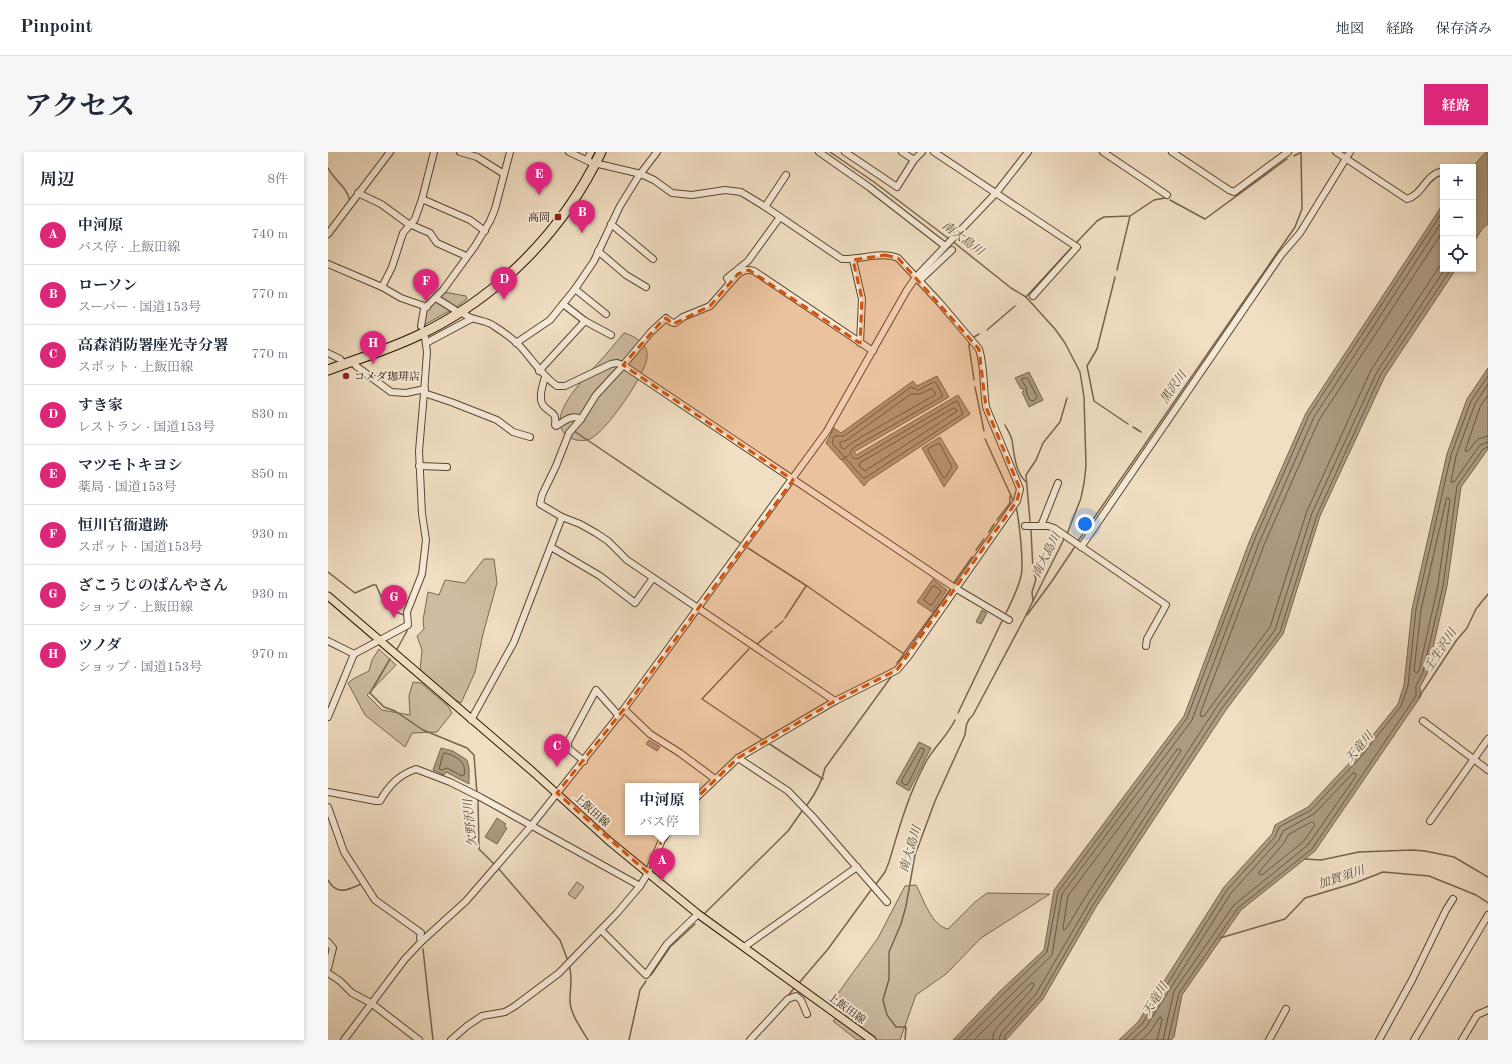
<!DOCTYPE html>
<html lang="ja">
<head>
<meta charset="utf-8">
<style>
  :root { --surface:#fff; --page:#f6f6f7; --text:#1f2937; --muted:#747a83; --line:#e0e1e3; --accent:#db2777 }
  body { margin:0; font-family:"Old Standard TT","Noto Serif JP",serif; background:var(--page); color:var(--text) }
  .controls { position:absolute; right:12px; top:12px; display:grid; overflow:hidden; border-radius:0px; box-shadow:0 2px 6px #0003 }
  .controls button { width:36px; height:36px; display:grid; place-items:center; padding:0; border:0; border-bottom:1px solid var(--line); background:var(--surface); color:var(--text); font:20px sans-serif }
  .you { position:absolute; left:757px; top:372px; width:14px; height:14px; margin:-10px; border:3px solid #fff; border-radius:50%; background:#1a73e8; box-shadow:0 0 0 6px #1a73e833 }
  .badge { display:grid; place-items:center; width:26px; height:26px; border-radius:50%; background:var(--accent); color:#fff; font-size:13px; font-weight:700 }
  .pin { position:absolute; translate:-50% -33px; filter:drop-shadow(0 1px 2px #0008) }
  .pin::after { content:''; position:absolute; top:21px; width:14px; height:12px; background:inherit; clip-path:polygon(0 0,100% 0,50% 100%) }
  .popup { position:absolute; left:297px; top:631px; width:74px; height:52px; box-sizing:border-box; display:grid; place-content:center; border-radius:0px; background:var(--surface); filter:drop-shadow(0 1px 3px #0005); font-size:13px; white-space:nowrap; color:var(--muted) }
  .popup b { font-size:15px; color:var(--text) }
  .popup::after { content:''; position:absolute; left:50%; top:100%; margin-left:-8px; border:8px solid transparent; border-top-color:var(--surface) }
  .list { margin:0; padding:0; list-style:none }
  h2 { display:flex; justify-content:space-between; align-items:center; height:52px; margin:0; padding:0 16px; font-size:17px }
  h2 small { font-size:13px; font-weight:400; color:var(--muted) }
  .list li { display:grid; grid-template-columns:26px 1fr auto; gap:12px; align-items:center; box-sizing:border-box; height:60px; padding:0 16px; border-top:1px solid var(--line) }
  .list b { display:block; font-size:15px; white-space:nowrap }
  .list p { margin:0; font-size:13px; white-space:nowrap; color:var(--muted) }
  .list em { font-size:13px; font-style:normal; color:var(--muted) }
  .icon { flex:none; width:22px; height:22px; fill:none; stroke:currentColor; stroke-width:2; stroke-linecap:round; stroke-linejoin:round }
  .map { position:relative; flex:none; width:1160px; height:888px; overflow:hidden; border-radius:0px }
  header { display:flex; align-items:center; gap:24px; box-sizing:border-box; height:56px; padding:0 20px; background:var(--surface); border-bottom:1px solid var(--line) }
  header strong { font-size:19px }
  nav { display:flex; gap:22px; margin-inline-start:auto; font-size:14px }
  .intro { display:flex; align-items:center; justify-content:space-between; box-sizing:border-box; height:96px; padding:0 24px }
  h1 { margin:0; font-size:28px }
  .button { padding:10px 18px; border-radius:0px; background:var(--accent); color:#fff; font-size:14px; font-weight:700 }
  main { display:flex; gap:24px; padding:0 24px }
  aside { flex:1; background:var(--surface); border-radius:0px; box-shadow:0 2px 6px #0003 }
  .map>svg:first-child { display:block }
</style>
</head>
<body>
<header>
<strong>Pinpoint</strong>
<nav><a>地図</a><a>経路</a><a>保存済み</a></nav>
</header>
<div class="intro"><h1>アクセス</h1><a class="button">経路</a></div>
<main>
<aside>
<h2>周辺<small>8件</small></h2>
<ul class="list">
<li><span class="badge">A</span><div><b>中河原</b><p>バス停 · 上飯田線</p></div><em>740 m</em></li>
<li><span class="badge">B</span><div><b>ローソン</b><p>スーパー · 国道153号</p></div><em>770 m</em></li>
<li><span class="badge">C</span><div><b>高森消防署座光寺分署</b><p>スポット · 上飯田線</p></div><em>770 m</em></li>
<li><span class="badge">D</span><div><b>すき家</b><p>レストラン · 国道153号</p></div><em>830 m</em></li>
<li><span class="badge">E</span><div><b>マツモトキヨシ</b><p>薬局 · 国道153号</p></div><em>850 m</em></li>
<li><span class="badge">F</span><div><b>恒川官衙遺跡</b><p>スポット · 国道153号</p></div><em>930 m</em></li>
<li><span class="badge">G</span><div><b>ざこうじのぱんやさん</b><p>ショップ · 上飯田線</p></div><em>930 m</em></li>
<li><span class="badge">H</span><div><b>ツノダ</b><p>ショップ · 国道153号</p></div><em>970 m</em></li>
</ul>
</aside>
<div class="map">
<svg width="1160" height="888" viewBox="0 0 1160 888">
  <rect width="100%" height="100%" fill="#f1dfc3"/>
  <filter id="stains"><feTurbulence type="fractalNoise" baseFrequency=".005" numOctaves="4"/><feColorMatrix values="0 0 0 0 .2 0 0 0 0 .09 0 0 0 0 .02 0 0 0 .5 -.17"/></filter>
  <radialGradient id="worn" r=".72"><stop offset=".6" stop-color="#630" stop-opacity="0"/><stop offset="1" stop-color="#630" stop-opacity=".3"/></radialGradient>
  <!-- green -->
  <g fill="#cebca2" stroke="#7a6851">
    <path d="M116 140 138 144 139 147 128 155 112 146Z"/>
    <path d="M108 149 123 158 96 173 98 159Z"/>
    <path d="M296 181C307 184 321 192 319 206 317 223 278 280 262 287 257 289 250 289 245 287 209 272 257 226 270 211 279 202 287 191 296 181Z"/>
    <path d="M156 407H166L169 431 155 482 147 520 133 551 124 546 92 519 94 498 89 484 96 477 95 468 100 440 111 443 117 428 137 431Z"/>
    <path d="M51 497 68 513 39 543 54 558 82 563 81 544 85 530 93 531 120 554 124 561 109 580 84 581 77 595 37 563 20 531 25 527 41 519 44 508Z"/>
    <path d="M249 730 256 735 247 747 240 742Z"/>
    <path d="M588 733C596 748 603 773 620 777L647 750 659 741 722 742 653 786 618 822 588 843 572 888H529L505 869 515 859 503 851 550 786 577 734Z"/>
  </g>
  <!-- water -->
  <g fill="#ac9a81" stroke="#76644d">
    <path d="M1158 0H1160V72L1155 76 1145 91V15H1144Z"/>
    <path d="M1115 52V117H1128L1057 224 992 364 955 482 898 558 768 755 715 847 678 888H625L671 840 716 798 726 738 856 564 922 388 978 261Z"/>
    <path d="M1160 216V297L1133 335 1119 434 1099 522 1092 535 1093 544 987 699 913 758 854 843 846 885 843 888H791L810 870 896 735 944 682 947 673 980 655 1028 604 1070 552 1076 533 1084 457 1119 302 1139 247Z"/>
    <path d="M701 220 715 248 701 255 694 240 696 239 695 236 693 237 687 226Z"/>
    <path d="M609 224 621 245 526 300 528 303 630 243 642 262 543 327V326L536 334 514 308 521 303 513 308 498 291 506 276 513 281 585 229 589 234Z"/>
    <path d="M612 285 630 315 616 335 594 296Z"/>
    <path d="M605 427 619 438 604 460 589 450Z"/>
    <path d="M654 458 659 461 653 472 648 470Z"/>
    <path d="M321 588 332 595 329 599 318 592Z"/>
    <path d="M591 590 603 596 581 639 568 631Z"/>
    <path d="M113 596 125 599 139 608 141 616V632L118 620 116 623 105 618Z"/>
    <path d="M169 666 178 672 176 674 179 676 169 692 157 685Z"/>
  </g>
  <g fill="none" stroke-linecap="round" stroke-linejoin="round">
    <!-- shore -->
    <g stroke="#685740" stroke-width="1">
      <path d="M1115 79 991 268 936 393 872 562 873 565 876 564 942 475 979 359 1043 218 1115 109"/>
      <path d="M698 226 700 227 709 245 708 247 705 249 702 248 699 242 698 235 694 229V227Z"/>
      <path d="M606 230 608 231 614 242V245L525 296 522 300C523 305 526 308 531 306L628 249 630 250 635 262 537 326H535L504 291 506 284H516L583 235 590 238Z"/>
      <path d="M1160 232 1147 252 1128 304 1123 330H1126L1152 293 1160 290"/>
      <path d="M604 237 607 240V243L533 285 521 293 517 297H515L512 293V290L519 288 583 242H591Z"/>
      <path d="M1160 243 1152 255 1137 299H1140L1150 287 1160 284"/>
      <path d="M626 256 629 258 628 260 537 319 531 314 532 311Z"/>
      <path d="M609 292H612L624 315 617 326 615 325 600 299V297Z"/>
      <path d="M1119 346H1121L1122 348 1110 433 1091 519 1088 521 1086 518 1093 458Z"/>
      <path d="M605 434H607L613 439 604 453H602L596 448Z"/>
      <path d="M593 596 596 597V599L580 632 577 633 574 631V628Z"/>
      <path d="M850 597H852L853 599 756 747 738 777 736 778 735 776 740 744Z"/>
      <path d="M117 601C129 604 139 610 136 623L134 624 119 616 114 618 111 617 115 602Z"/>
      <path d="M984 670 986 671 987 673 976 689 934 723 931 722V720L956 691 960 683Z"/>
      <path d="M630 888 674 843 719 800 730 740 859 566 926 389 981 263 1115 59"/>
      <path d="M637 888 724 803 734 742 864 568 931 391 986 265 1115 68"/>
      <path d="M646 888 703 831H705L706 833 703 838 668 877 665 883V888"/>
      <path d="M671 888 673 881 708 842 761 751 890 553 947 478 984 361 1049 220 1117 117"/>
      <path d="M676 888 677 884 712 845 765 753 894 556 952 480 989 363 1053 222 1123 117"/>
      <path d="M797 888 814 872 899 738 947 685 951 675 983 658 1031 607 1073 554 1080 534 1088 457 1123 303 1143 249 1160 224"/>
      <path d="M804 888 818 875 903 741 951 688 955 679 986 662 1025 621H1027L1028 624 980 693 906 753 846 839 835 888"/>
      <path d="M813 888 822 880 831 866 833 865 834 868 829 888"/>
      <path d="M840 888 851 841 910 756 984 697 1088 544V534L1095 520 1115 434 1129 334 1155 297 1160 295"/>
    </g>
    <!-- stream -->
    <g stroke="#76644d" stroke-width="1.5">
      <path d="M502 0 546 30 621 87"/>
      <path d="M966 4 973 0"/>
      <path d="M0 16C7 29 19 35 22 49"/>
      <path d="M842 48 877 67 959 7"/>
      <path d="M624 89 683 136 698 145 727 177 737 191 752 220 756 245 758 314 756 331 753 346 739 382"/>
      <path d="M748 91 769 69 776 65 802 64 826 48 837 46"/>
      <path d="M789 118 802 64"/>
      <path d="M787 125 769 197 759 214 766 249 800 272"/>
      <path d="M698 145 744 95"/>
      <path d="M659 178 687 154"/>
      <path d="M646 185 651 182"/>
      <path d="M642 189 641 194 646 228"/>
      <path d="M647 235 656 279"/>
      <path d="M677 273C679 277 683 283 684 288 686 301 687 320 698 330"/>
      <path d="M805 275 813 280"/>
      <path d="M246 279 412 391"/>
      <path d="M657 287 685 348"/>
      <path d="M669 368 682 351V344"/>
      <path d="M702 369 698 323 708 308 715 291 732 270 739 246"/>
      <path d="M703 378 705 419 708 427 704 440 705 449"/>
      <path d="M661 380 666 372"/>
      <path d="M750 389 967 75 974 57 973 0"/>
      <path d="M420 396 479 434 576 502 569 511"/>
      <path d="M648 398 656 387"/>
      <path d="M0 420 27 441 45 433H48L58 456 76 463"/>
      <path d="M625 432 644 405"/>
      <path d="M678 461C684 449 690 437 693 424 696 412 691 367 688 355"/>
      <path d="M699 463 724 429 748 393"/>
      <path d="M457 466 478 434"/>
      <path d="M447 476 455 469"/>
      <path d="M428 493 444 479"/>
      <path d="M421 497 374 547 435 588"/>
      <path d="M68 499 79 479 78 476"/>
      <path d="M576 501 622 438"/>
      <path d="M62 507 42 541 56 555 67 559 95 578 139 596 146 603 149 642"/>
      <path d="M1091 545 1128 489 1139 476 1148 457 1160 442"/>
      <path d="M630 561 674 469"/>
      <path d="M440 591 495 627"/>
      <path d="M150 646 151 697 167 713"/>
      <path d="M479 653C487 642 494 631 497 616L563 525"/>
      <path d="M977 707 993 708 1031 700 1084 698 1097 699 1126 705 1160 725"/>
      <path d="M170 716 232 788 240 809"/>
      <path d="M0 728C9 744 20 738 33 732"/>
      <path d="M548 732 557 720 561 710C571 676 581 640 599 608 607 594 620 583 627 568"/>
      <path d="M376 762 460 679 474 659"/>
      <path d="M892 786 957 767 977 746 1027 731 1055 720 1101 724 1148 743 1160 751"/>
      <path d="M95 797 105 888"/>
      <path d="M241 813C245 824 242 836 242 848 242 862 253 876 260 888"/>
      <path d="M323 823 342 795 367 772"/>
      <path d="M471 831 500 797 543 738"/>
      <path d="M459 845 467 835"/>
      <path d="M301 888 312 838 318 829"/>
      <path d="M577 888 578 875H568L559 863 555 848 561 827V800L573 772 578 754 587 703 607 649 637 583C638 575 638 569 645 563L695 469 737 385"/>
    </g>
    <!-- minor casing -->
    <g stroke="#584731" stroke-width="8">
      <g id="minor">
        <path d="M132 0 149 5 176 22"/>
        <path d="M241 0 262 10 313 22 326 28 344 41 364 43 397 38 413 40 436 54 514 107C532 108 553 99 570 106L612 151 651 197C657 216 655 236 658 255L692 337 689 349 580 505 569 518 507 549 410 606 368 646"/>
        <path d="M491 0 541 35 617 94"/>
        <path d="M517 0 569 35 586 8 594 0"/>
        <path d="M574 0 586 8"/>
        <path d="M606 0 749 95 705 144"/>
        <path d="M775 0 839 43"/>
        <path d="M844 0 901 38 906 40 960 0"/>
        <path d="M1008 0 1079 47C1094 43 1098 23 1112 20"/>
        <path d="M259 8 263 0"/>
        <path d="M30 41 53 52 79 71 102 81 109 91 138 104"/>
        <path d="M94 47 142 68 157 79"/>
        <path d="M437 55 458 23"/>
        <path d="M283 72 325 107"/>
        <path d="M0 82 62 0"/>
        <path d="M270 99 298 123 318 135"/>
        <path d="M525 108 534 147 532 191"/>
        <path d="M0 112 54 135 73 146 99 155"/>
        <path d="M591 129 624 98"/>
        <path d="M402 131 399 126 420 109 452 65"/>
        <path d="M54 135 64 115 75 81 87 67 94 47 106 0"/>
        <path d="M247 137 278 162"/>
        <path d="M108 146 127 158 130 161"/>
        <path d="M235 152 257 169 283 183"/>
        <path d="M133 159C142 170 156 166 166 174 174 179 182 185 189 191 203 205 212 222 229 234H237L283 212 289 211 295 213 627 436 681 468"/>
        <path d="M93 174 96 157 115 138 147 94 162 69 167 57 182 0"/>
        <path d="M98 191 143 167"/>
        <path d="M188 191 222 168 247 137 266 109 292 54 310 25 329 0"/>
        <path d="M0 201 12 207 16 212"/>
        <path d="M24 209 28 214 63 240 78 241 97 237"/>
        <path d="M211 219 257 169"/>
        <path d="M217 225C215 232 210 246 215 253 221 262 229 258 227 273L228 274C237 269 243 262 253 267"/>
        <path d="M96 241 123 250 169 268 185 280 202 285"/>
        <path d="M91 314 119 315"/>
        <path d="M697 374H720L726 376 838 453 819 487 818 494"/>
        <path d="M713 374 730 331"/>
        <path d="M223 395 272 424 307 451 325 426"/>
        <path d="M753 395 953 103 972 81 1022 0"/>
        <path d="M0 489 26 502"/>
        <path d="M507 549 299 408 280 389 268 381 252 372 234 365 212 352 214 343 228 314 241 281 253 267 268 243 292 217 323 180 338 166 343 170 347 171 355 165 382 154 410 122C416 118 419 117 426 119L545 199"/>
        <path d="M296 557 322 582 352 601 387 627"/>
        <path d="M0 565 26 502 80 473 79 460 94 422 98 388 94 362 91 299 96 241 99 200 97 185"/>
        <path d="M143 568 186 490 234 365"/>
        <path d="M1095 569 1160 618"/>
        <path d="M410 606 460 639 485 665 559 750"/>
        <path d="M256 609 240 596V590L268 538 291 564"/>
        <path d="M0 640 48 649H52C61 633 71 623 88 617L122 630 152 645 312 734"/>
        <path d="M0 655 16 700 47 748 89 778 93 781 92 786 94 789"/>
        <path d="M1102 669 1160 587"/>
        <path d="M273 778 318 823 339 792 370 762"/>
        <path d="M0 790 5 796 0 816"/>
        <path d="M419 793 529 715"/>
        <path d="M0 821 12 829 24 841 43 851 91 888"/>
        <path d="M16 888 77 807 94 789 138 749 165 718 203 674 296 557 499 279 579 138 588 125 668 41 700 0"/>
        <path d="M123 888 139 874 154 864 177 860 187 854 231 821 289 761 312 734 320 721 334 688 340 680"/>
        <path d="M422 888 460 847 468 844 473 848 479 862"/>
        <path d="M941 888 958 857"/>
        <path d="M1051 888 1084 828 1118 758 1125 747"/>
        <path d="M1086 888 1160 763"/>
        <path d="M1134 888 1149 863 1160 858"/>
      </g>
    </g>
    <!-- major casing -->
    <g stroke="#251400" stroke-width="9">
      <path id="major" d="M0 444 204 619 281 689 370 762 544 888"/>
    </g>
    <!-- highway casing -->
    <g stroke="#251400" stroke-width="11">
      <path id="highway" d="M0 218C30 207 62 197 91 183 171 145 235 79 273 0"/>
    </g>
    <!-- minor -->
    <use href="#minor" stroke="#f6ead8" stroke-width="6"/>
    <!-- major -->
    <use href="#major" stroke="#f1dfc3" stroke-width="7"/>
    <!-- highway -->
    <use href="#highway" stroke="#f1dfc3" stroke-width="9"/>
  </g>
  <!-- marked area -->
  <path fill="#d4520b" fill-opacity="0.2" stroke="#d4520b" stroke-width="3" stroke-dasharray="8 5" stroke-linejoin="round" d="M557 103 570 106 651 197 658 255 692 337 689 349 569 518 507 549 410 606 353 661 334 688 320 721 229 641 296 557 465 328 295 213 334 169 338 166 345 172 382 154 410 122 421 118 532 191 534 147 525 108Z"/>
  <!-- markers -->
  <g fill="#8f2418" stroke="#f6ead8" stroke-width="1.5">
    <rect x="226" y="61" width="8" height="8" rx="2"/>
    <circle cx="18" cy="224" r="4"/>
  </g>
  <g text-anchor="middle" stroke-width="4" stroke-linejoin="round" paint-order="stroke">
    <!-- poi labels -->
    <g font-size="11" fill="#251400" stroke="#f6ead8" text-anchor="end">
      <text x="222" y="69">高岡</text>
      <text x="26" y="228" text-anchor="start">コメダ珈琲店</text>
    </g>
    <!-- street labels -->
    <g font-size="11" fill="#251400" stroke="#f6ead8">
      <text transform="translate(264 658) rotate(42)" y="4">上飯田線</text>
      <text transform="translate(519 856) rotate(36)" y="4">上飯田線</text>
    </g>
    <!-- water labels -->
    <g font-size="12" font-style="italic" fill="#5b4a34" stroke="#f6ead8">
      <text transform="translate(635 86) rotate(37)" y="4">南大島川</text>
      <text transform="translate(845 235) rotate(-55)" y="4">黒沢川</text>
      <text transform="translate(718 403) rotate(-63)" y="4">南大島川</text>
      <text transform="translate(1112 498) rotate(-57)" y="4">壬生沢川</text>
      <text transform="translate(1031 595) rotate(-50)" y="4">天竜川</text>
      <text transform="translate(142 671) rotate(-96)" y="4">欠野沢川</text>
      <text transform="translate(582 697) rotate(-73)" y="4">南大島川</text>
      <text transform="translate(1013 725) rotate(-18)" y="4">加賀須川</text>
      <text transform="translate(827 847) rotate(-58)" y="4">天竜川</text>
    </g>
  </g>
  <rect width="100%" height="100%" filter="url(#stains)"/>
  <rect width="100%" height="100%" fill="url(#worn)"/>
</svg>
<div class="controls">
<button>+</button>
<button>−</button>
<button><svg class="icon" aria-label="locate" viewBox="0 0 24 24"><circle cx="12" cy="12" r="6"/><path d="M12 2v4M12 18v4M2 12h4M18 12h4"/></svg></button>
</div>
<div class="you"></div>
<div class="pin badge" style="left:334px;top:729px">A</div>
<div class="popup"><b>中河原</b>バス停</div>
<div class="pin badge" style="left:254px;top:81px">B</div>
<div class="pin badge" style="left:229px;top:615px">C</div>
<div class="pin badge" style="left:176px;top:148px">D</div>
<div class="pin badge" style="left:211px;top:43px">E</div>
<div class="pin badge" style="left:98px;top:150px">F</div>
<div class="pin badge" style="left:66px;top:466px">G</div>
<div class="pin badge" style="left:45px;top:212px">H</div>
</div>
</main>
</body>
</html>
